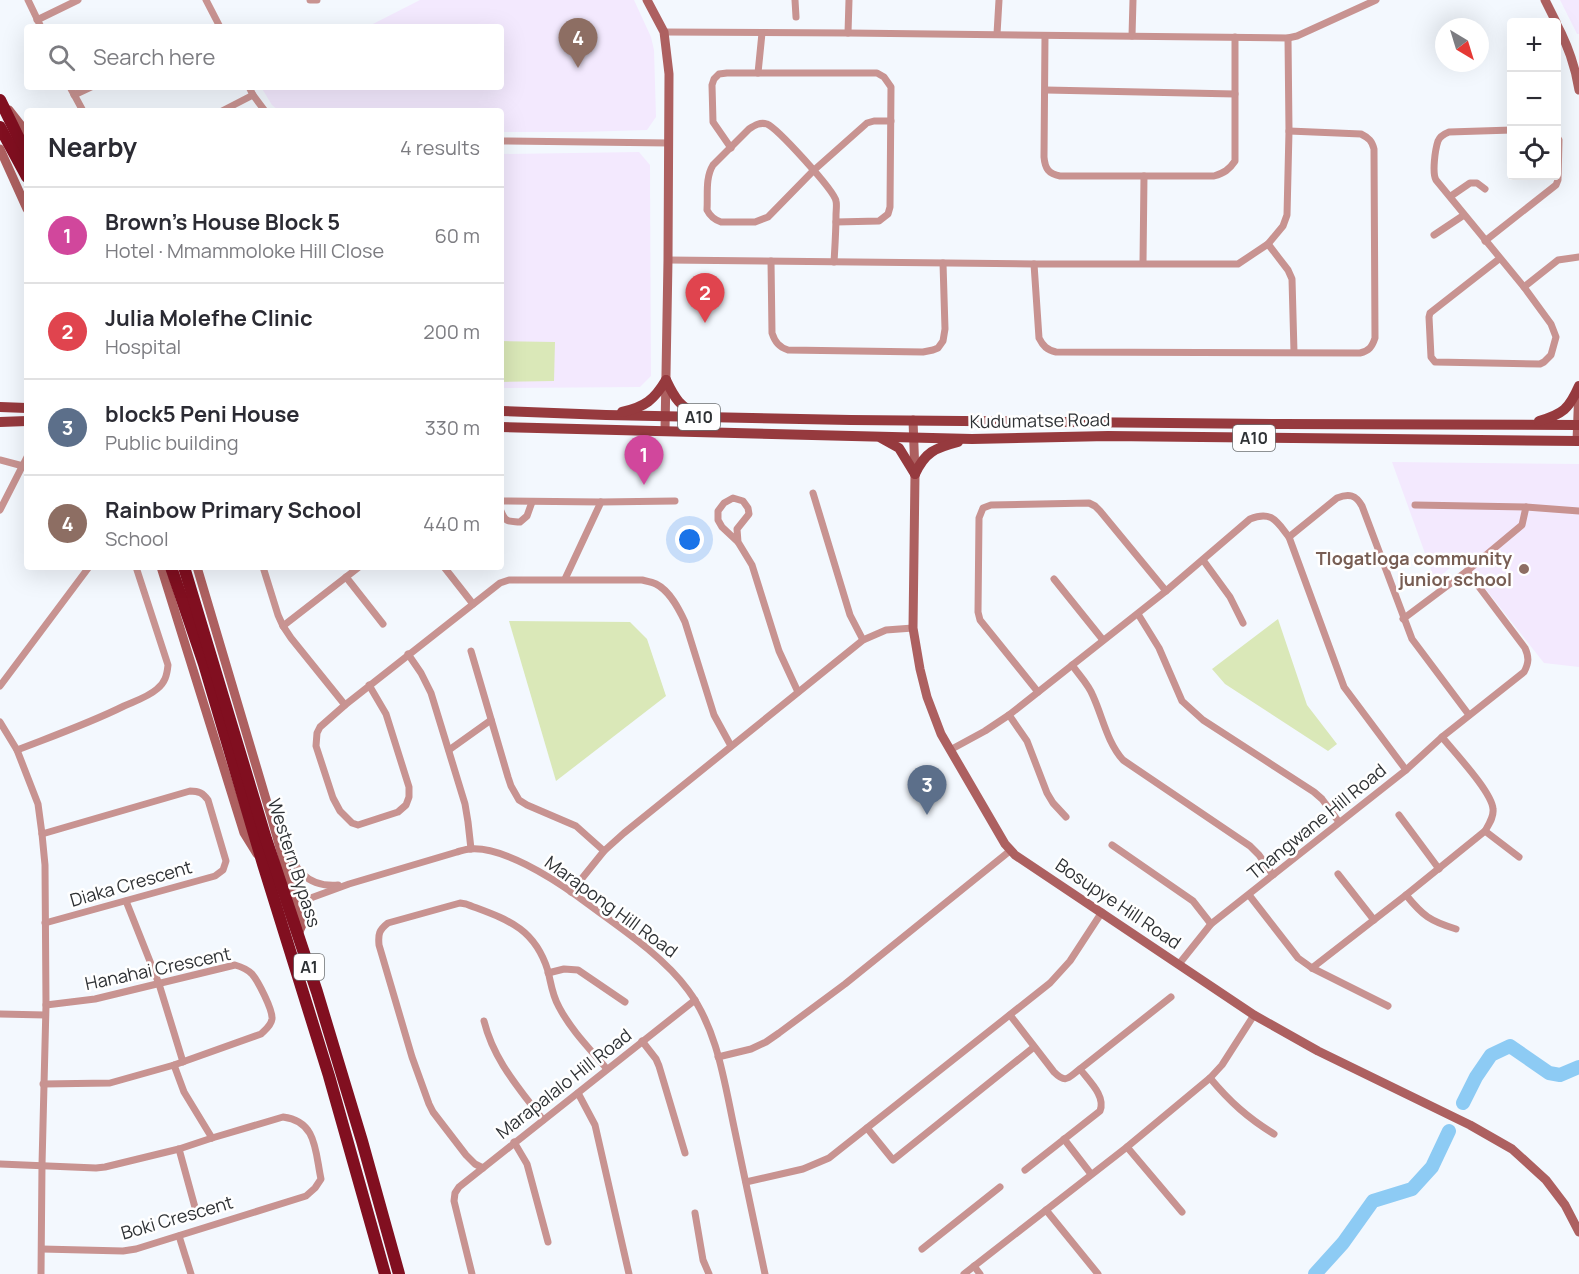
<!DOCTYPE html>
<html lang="en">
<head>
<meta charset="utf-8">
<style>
  :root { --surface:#fff; --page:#f2f2f3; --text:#2b2b33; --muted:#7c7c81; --line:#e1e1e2; --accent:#3d847e }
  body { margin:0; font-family:Manrope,sans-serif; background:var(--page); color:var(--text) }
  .controls { position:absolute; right:18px; top:18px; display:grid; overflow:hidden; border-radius:6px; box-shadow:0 6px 24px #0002 }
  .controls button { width:54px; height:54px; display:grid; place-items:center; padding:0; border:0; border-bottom:2px solid var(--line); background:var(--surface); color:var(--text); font:30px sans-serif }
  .compass { position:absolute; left:1435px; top:18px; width:54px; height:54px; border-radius:50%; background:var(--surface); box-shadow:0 6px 24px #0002; rotate:142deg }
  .you { position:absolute; left:690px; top:540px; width:21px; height:21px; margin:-15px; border:4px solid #fff; border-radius:50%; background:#1a73e8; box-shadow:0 0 0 9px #1a73e833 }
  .badge { display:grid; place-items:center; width:39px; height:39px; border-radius:50%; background:var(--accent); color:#fff; font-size:20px; font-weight:700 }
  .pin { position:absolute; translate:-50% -50px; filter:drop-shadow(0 2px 3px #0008) }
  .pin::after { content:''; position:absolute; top:32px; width:21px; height:18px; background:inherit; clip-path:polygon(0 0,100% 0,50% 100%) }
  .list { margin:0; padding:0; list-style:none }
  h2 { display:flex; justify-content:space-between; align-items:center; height:78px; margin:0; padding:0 24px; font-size:26px }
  h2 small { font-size:20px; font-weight:400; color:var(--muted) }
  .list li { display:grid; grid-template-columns:39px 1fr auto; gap:18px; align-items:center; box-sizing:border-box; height:96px; padding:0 24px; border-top:2px solid var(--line) }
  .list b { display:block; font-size:22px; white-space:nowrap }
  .list p { margin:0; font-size:20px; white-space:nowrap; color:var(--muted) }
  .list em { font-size:20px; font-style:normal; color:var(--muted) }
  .icon { flex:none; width:33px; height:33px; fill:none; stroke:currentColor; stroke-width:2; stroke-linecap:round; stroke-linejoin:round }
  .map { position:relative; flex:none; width:1579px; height:1274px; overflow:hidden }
  .search { position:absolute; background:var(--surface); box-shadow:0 6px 24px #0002; left:24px; top:24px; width:480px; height:66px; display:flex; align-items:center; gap:15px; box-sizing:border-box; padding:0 21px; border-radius:6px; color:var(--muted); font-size:22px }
  .panel { position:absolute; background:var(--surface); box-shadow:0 6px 24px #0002; left:24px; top:108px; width:480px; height:462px; border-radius:6px }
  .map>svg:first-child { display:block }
</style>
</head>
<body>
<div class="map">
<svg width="1579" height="1274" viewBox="0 0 1579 1274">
  <rect width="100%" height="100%" fill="#f3f8fe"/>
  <!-- education -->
  <g fill="#f3e9fe">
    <path d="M420 0H634L651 37 654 50 656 117 647 130 581 132H501V111H279L272 105 261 87H501V27H367Z"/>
    <path d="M1560 0H1579V34H1577Z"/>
    <path d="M639 152 650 165 651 376 640 387 501 388V154Z"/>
    <path d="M1392 462 1579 464V667L1544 663 1461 558 1435 581Z"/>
  </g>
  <!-- green -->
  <g fill="#dae8b8">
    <path d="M501 341 555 342 554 381 501 382Z"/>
    <path d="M1278 619 1307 705 1337 744 1328 751 1225 684 1212 669Z"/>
    <path d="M509 621 630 622 647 639 666 696 556 781Z"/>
  </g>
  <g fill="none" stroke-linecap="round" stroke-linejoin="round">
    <!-- river -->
    <g stroke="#8dcbf4" stroke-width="14">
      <path d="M1463 1103 1476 1077 1491 1055 1510 1046 1549 1073 1560 1075 1579 1067"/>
      <path d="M1315 1274 1343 1243 1373 1201 1412 1189 1432 1167 1449 1131"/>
    </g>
    <!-- street -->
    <g stroke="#c89391" stroke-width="7">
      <path d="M28 0 41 27"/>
      <path d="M206 0 220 27"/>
      <path d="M310 0H317"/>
      <path d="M795 0 796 17"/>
      <path d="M37 20 78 0"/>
      <path d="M664 32 848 33 1288 38 1297 36 1376 0"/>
      <path d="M848 33 849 0"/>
      <path d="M997 34 999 0"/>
      <path d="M1045 36 1044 157C1045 169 1049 174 1060 176H1214C1224 173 1229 170 1235 161V37"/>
      <path d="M1132 36 1133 0"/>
      <path d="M758 73 762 33"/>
      <path d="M70 87 83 111"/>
      <path d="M249 87 253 95 265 111"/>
      <path d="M1046 90 1235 94"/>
      <path d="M74 95 91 87"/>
      <path d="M222 111 253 95"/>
      <path d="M501 141 669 143"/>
      <path d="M731 148 713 122 712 85 714 79 719 74 727 73H877L884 77 891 87 890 207 888 214 879 221 836 222"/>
      <path d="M1451 196 1470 183H1477L1485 189"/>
      <path d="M1434 235 1464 215"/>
      <path d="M1485 241 1556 185 1558 180 1559 140 1556 135"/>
      <path d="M1268 244 1288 270 1292 279 1294 352"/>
      <path d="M1499 259 1430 313 1429 317 1431 357 1435 362 1540 364 1544 362 1551 355 1556 337 1551 324 1524 287 1436 180C1432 173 1435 150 1438 141 1440 136 1444 134 1449 132L1512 130"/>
      <path d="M668 260 1034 264H1238L1268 244 1283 226 1287 215 1289 131 1288 38"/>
      <path d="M771 261 772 333C775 342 779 347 788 350L923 352 933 350 938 348 943 341 945 329 943 263"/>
      <path d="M834 262C835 246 836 231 836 215 836 211 837 205 836 201 834 190 777 128 767 124 760 122 755 125 749 129L713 165C705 178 708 195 707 210 710 216 715 220 721 222H755L768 217 813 171 867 123 874 121H891"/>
      <path d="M1143 263 1144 176"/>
      <path d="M1034 264 1039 338C1043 346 1047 350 1056 352L1360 353C1369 351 1372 347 1375 338L1374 149C1372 141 1369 138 1361 134L1289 131"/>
      <path d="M1524 287 1558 260 1579 257"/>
      <path d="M0 460 23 466"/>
      <path d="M813 493 850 615 863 640"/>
      <path d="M501 501 601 502 675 501"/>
      <path d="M1415 505 1526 507 1579 511"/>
      <path d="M0 510 27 457"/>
      <path d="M501 511C506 523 508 521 520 522L527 516 532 502"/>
      <path d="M1289 537 1337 498C1349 493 1356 495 1362 506L1412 639 1469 715"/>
      <path d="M738 542 737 529 749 514 748 508 743 501 733 498 724 503 718 511V520L722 527 738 542 752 565 779 651 798 692"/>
      <path d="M1203 560 1230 597 1243 623"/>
      <path d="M263 567 278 615 283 626 291 638 345 705"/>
      <path d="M444 567 473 604"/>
      <path d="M346 577 383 624"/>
      <path d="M565 579 601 502"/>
      <path d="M1054 579 1103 640"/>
      <path d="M1138 614 1159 648 1182 701 1203 720 1314 792 1322 799 1339 822"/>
      <path d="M1403 619 1467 571 1522 525 1526 507"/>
      <path d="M283 626 359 567"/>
      <path d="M471 651 508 777 511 786 519 800 527 805 576 826 604 851"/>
      <path d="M408 654 421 673 431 693 465 804 468 822 471 849"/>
      <path d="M1072 665C1079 675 1089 685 1093 696 1103 718 1107 742 1123 760L1250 846 1259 855 1273 875"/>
      <path d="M369 685 386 714 409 787V797L406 805 398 812 358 825 352 823 340 811 333 798 316 746 317 733 320 727 345 705 500 583 509 580H642C646 581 652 582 656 584 670 591 679 609 685 622L714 715 731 746"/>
      <path d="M0 686 89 567"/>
      <path d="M1038 692 980 620 978 612 979 518 983 508 991 505 1089 503 1095 506 1100 511 1166 591"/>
      <path d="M1009 715 1027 741 1047 793 1053 803 1066 817"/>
      <path d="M0 722 17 750 38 804 42 834 45 865 46 1005 42 1165 41 1274"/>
      <path d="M17 750C53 736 90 723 124 706 135 701 148 697 157 689 165 683 167 675 168 665L136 567"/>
      <path d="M449 750 491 720"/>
      <path d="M950 750 985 731 1009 715 1166 591 1250 519C1272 510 1277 522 1289 537L1344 687 1406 770"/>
      <path d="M1399 815 1439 869"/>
      <path d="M1485 831 1519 857"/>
      <path d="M279 832C293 861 300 888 338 885"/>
      <path d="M42 834 190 791C199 791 203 793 208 800L226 861 223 870 215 876 45 923"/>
      <path d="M1112 845 1193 901 1211 924"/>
      <path d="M1338 874 1374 920"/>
      <path d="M571 892 604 851 624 833 863 640 886 630 913 628"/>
      <path d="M1249 895 1298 958 1312 968 1388 1006"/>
      <path d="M1406 895C1423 916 1430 921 1456 929"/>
      <path d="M126 901 159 984 183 1062"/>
      <path d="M296 906 308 899 349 884 457 852C461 851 466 849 470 849 502 846 552 878 577 896 613 923 662 954 688 990 717 1029 724 1080 734 1127 744 1176 755 1225 765 1274"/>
      <path d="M1179 964 1211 924 1406 770 1442 737 1524 672C1529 663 1529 657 1525 648L1467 571"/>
      <path d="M1312 968 1406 895 1485 831C1489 824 1494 817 1493 809 1492 792 1454 752 1442 737"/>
      <path d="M548 973 564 969 578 970 625 1002"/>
      <path d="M0 1014 45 1015"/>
      <path d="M1010 1015 1054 1072C1066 1084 1068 1078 1080 1069L1171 997"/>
      <path d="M484 1021C494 1061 519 1088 543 1120"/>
      <path d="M642 1041 656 1059 659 1066 685 1153"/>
      <path d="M718 1057 751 1049 766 1042 779 1033 845 984 1011 850"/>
      <path d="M174 1065 184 1092 212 1138"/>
      <path d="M1210 1078C1230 1102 1248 1118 1274 1134"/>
      <path d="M43 1084 110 1083 174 1065 261 1034C265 1030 271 1026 272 1019 273 1010 258 981 252 974 247 969 242 967 235 965L95 999 46 1005"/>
      <path d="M578 1093 595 1125 629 1274"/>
      <path d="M867 1128 893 1160 1034 1047"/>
      <path d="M1064 1139 1091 1174"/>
      <path d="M514 1142 527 1164 548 1242"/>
      <path d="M1127 1147 1182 1212"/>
      <path d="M179 1149 196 1211"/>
      <path d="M0 1164 96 1168 105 1167 179 1149 212 1138 283 1117C317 1121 315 1151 321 1179L315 1188 306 1196 136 1249 123 1251 42 1249"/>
      <path d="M483 1168 475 1164 466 1155 433 1112 429 1104 412 1057 379 945C378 934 379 930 388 923L460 903 466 904C505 919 534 926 548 971 551 983 552 995 559 1007 571 1030 590 1049 607 1069"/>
      <path d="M1025 1170 1100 1111C1106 1096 1089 1081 1080 1069"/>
      <path d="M746 1182 803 1169 829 1158 1050 983 1070 961 1102 912"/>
      <path d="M1046 1210 1098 1274"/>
      <path d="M695 1213 703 1260 709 1274"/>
      <path d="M179 1236 191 1274"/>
      <path d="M922 1249 1000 1187"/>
      <path d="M974 1266 980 1274"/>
      <path d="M472 1274 454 1201 455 1193 459 1187 695 1000"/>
      <path d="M964 1274 1127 1147 1210 1078 1222 1065 1254 1015"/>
    </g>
    <!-- secondary -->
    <g stroke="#ad6060" stroke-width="9">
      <path d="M647 0 664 32 669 74 668 260 665 431"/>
      <path d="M1545 0 1556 22"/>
      <path d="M1556 23C1568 45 1575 65 1579 90"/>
      <path d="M9 110 27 133"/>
      <path d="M0 149 27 209"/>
      <path d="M913 420 915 474 913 628 920 669 927 697 941 734 1005 844 1015 855 1254 1015 1318 1051 1470 1125 1512 1149 1546 1180 1565 1205 1579 1232"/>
      <path d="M1577 441 1579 387"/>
      <path d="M161 567 244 833 257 854"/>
      <path d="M197 567 271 816 302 925 298 934"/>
    </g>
    <!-- primary -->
    <g stroke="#963a3e" stroke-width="10">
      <path d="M666 380C675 399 680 407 700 416"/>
      <path d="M0 407 27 408"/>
      <path d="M501 411 606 415 851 420 1280 424 1579 425"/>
      <path d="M622 412C645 407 654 400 666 380"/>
      <path d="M1539 421C1563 414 1569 409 1579 386"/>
      <path d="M0 422 27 421"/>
      <path d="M501 427 972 439 1108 436 1579 441"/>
      <path d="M881 438 899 448 915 474"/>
      <path d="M915 474C925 452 935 448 958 442"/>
    </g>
    <!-- highway -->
    <g stroke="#810f20" stroke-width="12">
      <path d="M0 100 27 155"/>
      <path d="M0 127 27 177"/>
      <path d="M171 567 204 664 263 864 329 1076 385 1274"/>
      <path d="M184 567 266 839 317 992 362 1141 399 1274"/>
    </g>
  </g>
  <!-- markers -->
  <circle fill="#8d6e63" stroke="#fff" stroke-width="2" cx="1524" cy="569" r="6"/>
  <g text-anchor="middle" stroke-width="5" stroke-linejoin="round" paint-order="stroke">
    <!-- shield labels -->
    <g fill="#fff" stroke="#6d7072" stroke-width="1.5">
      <rect x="678" y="404" width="42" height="26" rx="4.5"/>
      <rect x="1233" y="425" width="42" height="26" rx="4.5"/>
      <rect x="294" y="954" width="30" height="26" rx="4.5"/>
    </g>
    <g font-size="16" font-weight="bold" fill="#2f3235">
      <text x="699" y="423">A10</text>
      <text x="1254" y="444">A10</text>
      <text x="309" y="973">A1</text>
    </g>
    <!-- street labels -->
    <g font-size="18" fill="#2f3235" stroke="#fff">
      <text transform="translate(1040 421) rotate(-1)" y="6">Kudumatse Road</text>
      <text transform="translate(1317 822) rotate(-39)" y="6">Thangwane Hill Road</text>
      <text transform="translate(294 863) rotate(72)" y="6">Western Bypass</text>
      <text transform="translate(131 884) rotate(-16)" y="6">Diaka Crescent</text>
      <text transform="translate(1118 904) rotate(34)" y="6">Bosupye Hill Road</text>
      <text transform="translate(611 907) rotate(36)" y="6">Marapong Hill Road</text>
      <text transform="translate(158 969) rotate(-12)" y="6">Hanahai Crescent</text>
      <text transform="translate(564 1084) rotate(-38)" y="6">Marapalalo Hill Road</text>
      <text transform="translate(177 1218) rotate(-16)" y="6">Boki Crescent</text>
    </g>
    <!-- education labels -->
    <g font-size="18" font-weight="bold" fill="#785e54" stroke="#fff" text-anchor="end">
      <text x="1512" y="565">Tlogatloga community<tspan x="1512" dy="21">junior school</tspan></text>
    </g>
  </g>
</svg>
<div class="controls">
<button>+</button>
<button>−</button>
<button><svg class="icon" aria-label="locate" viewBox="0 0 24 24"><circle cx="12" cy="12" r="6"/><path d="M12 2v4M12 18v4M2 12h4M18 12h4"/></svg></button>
</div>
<svg class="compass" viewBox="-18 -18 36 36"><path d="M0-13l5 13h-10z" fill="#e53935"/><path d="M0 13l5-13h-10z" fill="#7c7c81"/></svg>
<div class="you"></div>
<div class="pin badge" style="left:644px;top:485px;background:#d1479c">1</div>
<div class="pin badge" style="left:705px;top:323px;background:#e0444e">2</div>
<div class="pin badge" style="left:927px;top:815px;background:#5c6f8a">3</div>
<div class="pin badge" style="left:578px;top:68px;background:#8d6e63">4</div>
<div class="search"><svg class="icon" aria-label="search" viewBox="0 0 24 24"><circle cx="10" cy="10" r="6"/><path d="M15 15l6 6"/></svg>Search here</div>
<section class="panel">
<h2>Nearby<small>4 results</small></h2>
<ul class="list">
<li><span class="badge" style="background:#d1479c">1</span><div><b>Brown's House Block 5</b><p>Hotel · Mmammoloke Hill Close</p></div><em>60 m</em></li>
<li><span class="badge" style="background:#e0444e">2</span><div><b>Julia Molefhe Clinic</b><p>Hospital</p></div><em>200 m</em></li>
<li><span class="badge" style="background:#5c6f8a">3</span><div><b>block5 Peni House</b><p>Public building</p></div><em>330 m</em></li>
<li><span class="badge" style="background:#8d6e63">4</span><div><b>Rainbow Primary School</b><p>School</p></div><em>440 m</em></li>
</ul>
</section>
</div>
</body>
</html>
